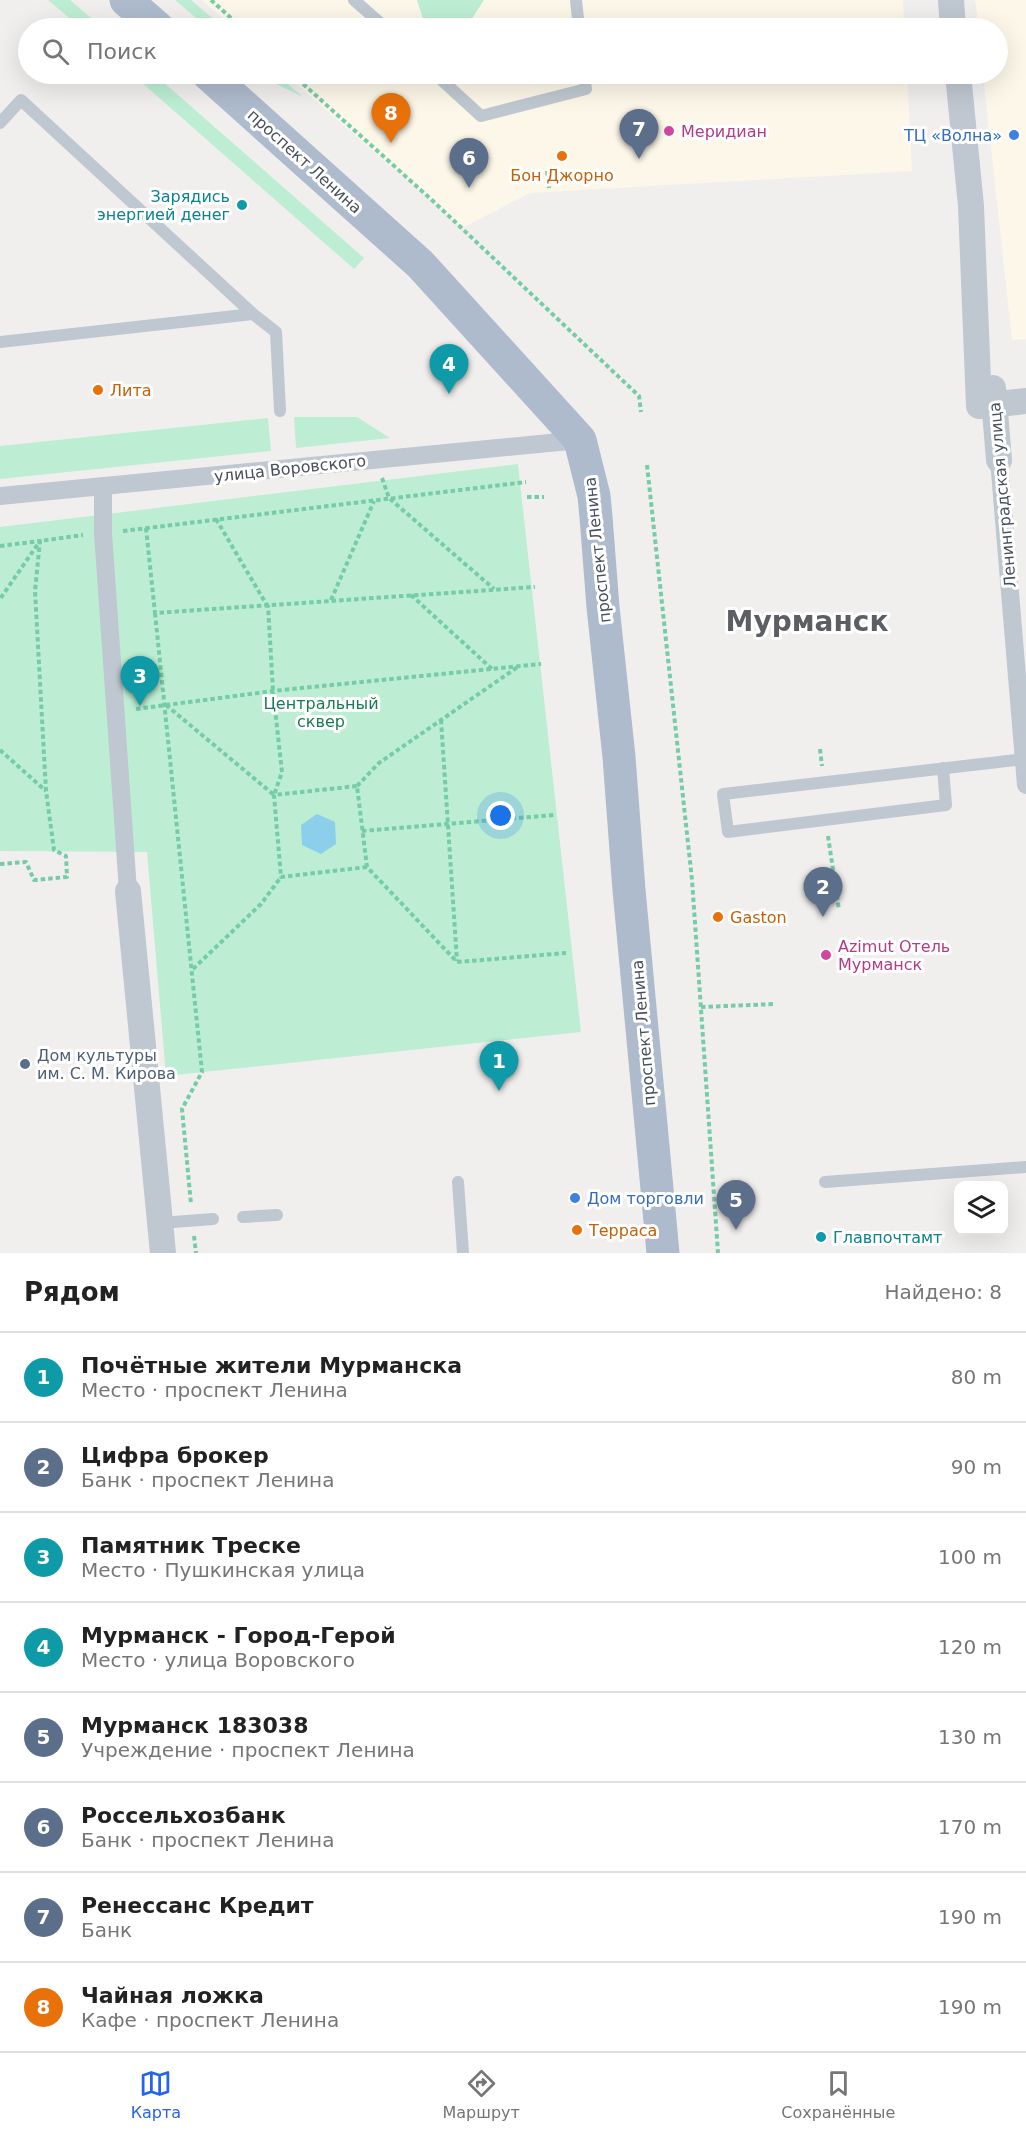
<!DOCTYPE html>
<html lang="ru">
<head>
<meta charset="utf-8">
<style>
  :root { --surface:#fff; --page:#f2f2f2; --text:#222; --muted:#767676; --line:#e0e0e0; --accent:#2563eb }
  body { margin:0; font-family:"DejaVu Sans",sans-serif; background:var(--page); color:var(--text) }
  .controls { position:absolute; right:18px; bottom:18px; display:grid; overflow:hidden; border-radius:12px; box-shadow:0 6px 24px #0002 }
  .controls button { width:54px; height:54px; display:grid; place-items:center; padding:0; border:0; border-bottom:2px solid var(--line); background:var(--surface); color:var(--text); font:30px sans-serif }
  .you { position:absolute; left:501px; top:816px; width:21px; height:21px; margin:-15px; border:4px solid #fff; border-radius:50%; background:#1a73e8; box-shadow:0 0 0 9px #1a73e833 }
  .badge { display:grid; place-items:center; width:39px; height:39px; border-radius:50%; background:var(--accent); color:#fff; font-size:20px; font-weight:700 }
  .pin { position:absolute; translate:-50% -50px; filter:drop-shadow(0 2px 3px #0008) }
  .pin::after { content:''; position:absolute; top:32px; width:21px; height:18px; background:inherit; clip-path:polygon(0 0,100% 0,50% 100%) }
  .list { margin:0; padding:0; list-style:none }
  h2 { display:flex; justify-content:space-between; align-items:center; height:78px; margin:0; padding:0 24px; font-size:26px }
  h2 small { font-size:20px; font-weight:400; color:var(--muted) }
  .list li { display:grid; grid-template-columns:39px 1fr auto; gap:18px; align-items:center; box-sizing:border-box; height:90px; padding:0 24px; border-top:2px solid var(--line) }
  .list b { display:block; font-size:22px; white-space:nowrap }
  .list p { margin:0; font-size:20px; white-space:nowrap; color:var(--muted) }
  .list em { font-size:20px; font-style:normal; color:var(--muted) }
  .icon { flex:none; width:33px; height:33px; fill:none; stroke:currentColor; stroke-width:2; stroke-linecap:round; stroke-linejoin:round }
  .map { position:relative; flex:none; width:1026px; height:1253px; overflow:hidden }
  .search { position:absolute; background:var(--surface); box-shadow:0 6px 24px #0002; left:18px; right:18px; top:18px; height:66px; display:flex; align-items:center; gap:15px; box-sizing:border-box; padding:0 21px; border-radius:33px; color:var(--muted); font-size:22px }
  .sheet { height:798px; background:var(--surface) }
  nav { display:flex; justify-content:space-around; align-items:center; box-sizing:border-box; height:84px; border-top:2px solid var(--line); background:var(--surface); font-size:16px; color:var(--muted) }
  nav a { display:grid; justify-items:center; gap:3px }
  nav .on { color:var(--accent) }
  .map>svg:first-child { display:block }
</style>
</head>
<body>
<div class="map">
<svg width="1026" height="1253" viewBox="0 0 1026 1253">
  <rect width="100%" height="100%" fill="#f1efee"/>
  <!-- commercial -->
  <g fill="#fcf7e8">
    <path d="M202 0H903L904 28H234Z"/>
    <path d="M975 0H1026V339L1012 340 983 74H998V28H979Z"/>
    <path d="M285 74H907L912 171 530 193 462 228Z"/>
  </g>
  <!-- green -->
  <g fill="#bdeed4">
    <path d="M48 0H70L103 28H81Z"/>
    <path d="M175 0H191L224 28H208Z"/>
    <path d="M417 0H484L469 23 471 28H426Z"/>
    <path d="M132 74H154L364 258 354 269Z"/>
    <path d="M260 74H276L303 97 268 80Z"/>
    <path d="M452 74H483L485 83 457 84Z"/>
    <path d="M294 417H357L390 438 296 448Z"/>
    <path d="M268 418 271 451 0 479V446Z"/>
    <path d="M518 464 581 1032 166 1076 147 852 0 851V527Z"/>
  </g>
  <!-- water -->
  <path fill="#8bcfea" d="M317 814 335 822 336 844 321 854 302 845 301 825Z"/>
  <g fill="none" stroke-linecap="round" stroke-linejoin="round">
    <!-- path -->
    <g stroke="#76cca8" stroke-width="4" stroke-dasharray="4.5 3" stroke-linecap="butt">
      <path d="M211 0 242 28"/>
      <path d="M292 74 433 201 639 396 641 412"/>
      <path d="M547 171 549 188"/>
      <path d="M647 465 692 880 718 1253"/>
      <path d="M382 478 389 498 494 589"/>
      <path d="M527 497H544"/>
      <path d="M216 519 268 607"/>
      <path d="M146 528 155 613 535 587"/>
      <path d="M123 531 526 482"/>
      <path d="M0 546 40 541 0 599"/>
      <path d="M411 595 492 669"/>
      <path d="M331 600 374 501"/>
      <path d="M155 613 202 1072 182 1109 191 1204"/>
      <path d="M166 705 274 795 282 772 273 691 268 605"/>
      <path d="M136 709 273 691 541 664"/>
      <path d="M441 720 457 961"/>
      <path d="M820 749 822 766"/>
      <path d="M0 750 46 791"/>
      <path d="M357 786 379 763 519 666"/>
      <path d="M362 831 554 815"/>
      <path d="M828 836 839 910"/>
      <path d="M0 864 26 862 34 880 67 877 66 856 54 850 46 791 35 591 40 541 83 535"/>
      <path d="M367 867 281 877 274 795 357 786 367 867 457 962 566 953"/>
      <path d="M193 969 261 904 281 877"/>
      <path d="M701 1007 776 1004"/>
      <path d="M194 1236 196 1253"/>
    </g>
    <!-- service -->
    <g stroke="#bfc7d0" stroke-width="12">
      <path d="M354 0 386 28"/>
      <path d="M576 0 579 28"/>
      <path d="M435 74 481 116 586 89 584 74"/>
      <path d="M0 123 21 100 253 314 276 332 280 411"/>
      <path d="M0 342 253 314"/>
      <path d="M943 768 946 805 728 832 723 794 1024 759"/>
      <path d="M458 1182 463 1253"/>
      <path d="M825 1182 1026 1167"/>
      <path d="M243 1217 277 1215"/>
      <path d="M160 1223 213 1219"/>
    </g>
    <!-- pedestrian -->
    <g stroke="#bfc7d0" stroke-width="18">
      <path d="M999 460 1026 785"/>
      <path d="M103 486V533L128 891"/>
      <path d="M0 496 580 440"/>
    </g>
    <!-- minor -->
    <g stroke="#bfc7d0" stroke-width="26">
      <path d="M951 0 953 28"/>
      <path d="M958 74 971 206 979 406 1026 401"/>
      <path d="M993 388 999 460"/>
      <path d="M128 891 163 1253"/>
    </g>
    <!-- primary -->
    <g stroke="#aebbcd" stroke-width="33">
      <path d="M126 0 158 28"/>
      <path d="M208 74 420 264 580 440 594 496 596 517 603 607 619 757 629 890 663 1253"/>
    </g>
  </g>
  <!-- markers -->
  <g fill="#d1479c" stroke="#fff" stroke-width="2">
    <circle cx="669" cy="131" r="6"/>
    <circle cx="826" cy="955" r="6"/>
  </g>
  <g fill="#3f7fe0" stroke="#fff" stroke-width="2">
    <circle cx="1014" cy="135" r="6"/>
    <circle cx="575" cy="1198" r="6"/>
  </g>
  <g fill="#e8710a" stroke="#fff" stroke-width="2">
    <circle cx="562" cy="156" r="6"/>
    <circle cx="98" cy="390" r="6"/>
    <circle cx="718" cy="917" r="6"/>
    <circle cx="577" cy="1230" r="6"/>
  </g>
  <g fill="#0f9aa8" stroke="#fff" stroke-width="2">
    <circle cx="242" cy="205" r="6"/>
    <circle cx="821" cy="1237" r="6"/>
  </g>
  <circle fill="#5c6f8a" stroke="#fff" stroke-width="2" cx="25" cy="1064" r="6"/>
  <g text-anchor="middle" stroke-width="6" stroke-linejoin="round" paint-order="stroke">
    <!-- hotel labels -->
    <g font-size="16" fill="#b23c85" stroke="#fff" text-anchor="start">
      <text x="681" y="137">Меридиан</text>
      <text x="838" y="952">Azimut Отель<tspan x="838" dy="18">Мурманск</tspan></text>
    </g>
    <!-- shop labels -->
    <g font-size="16" fill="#366cbe" stroke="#fff" text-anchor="end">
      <text x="1002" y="141">ТЦ «Волна»</text>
      <text x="587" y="1204" text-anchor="start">Дом торговли</text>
    </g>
    <!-- street labels -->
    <g font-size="16" fill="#47505c" stroke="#fff">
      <text transform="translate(305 161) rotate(42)" y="6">проспект Ленина</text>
      <text transform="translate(290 468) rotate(-6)" y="6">улица Воровского</text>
      <text transform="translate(1002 495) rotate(-95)" y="6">Ленинградская улица</text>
      <text transform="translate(597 550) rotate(-96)" y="6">проспект Ленина</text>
      <text transform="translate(643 1033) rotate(-95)" y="6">проспект Ленина</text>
    </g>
    <!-- food labels -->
    <g font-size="16" fill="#c56008" stroke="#fff" text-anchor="start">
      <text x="562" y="181" text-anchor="middle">Бон Джорно</text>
      <text x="110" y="396">Лита</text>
      <text x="730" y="923">Gaston</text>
      <text x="589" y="1236">Терраса</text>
    </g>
    <!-- culture labels -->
    <g font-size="16" fill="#0d838f" stroke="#fff" text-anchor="end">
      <text x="230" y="202">Зарядись<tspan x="230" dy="18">энергией денег</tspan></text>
      <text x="833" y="1243" text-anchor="start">Главпочтамт</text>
    </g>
    <!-- park labels -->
    <g font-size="16" fill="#187c52" stroke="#fff">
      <text x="321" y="709">Центральный<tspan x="321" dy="18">сквер</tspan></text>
    </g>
    <!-- service labels -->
    <g font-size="16" fill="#4e5e75" stroke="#fff" text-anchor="start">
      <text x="37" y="1061">Дом культуры<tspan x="37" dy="18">им. С. М. Кирова</tspan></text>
    </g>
    <!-- town labels -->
    <g font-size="28" font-weight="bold" fill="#5b5e63" stroke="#fff">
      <text x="807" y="631">Мурманск</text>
    </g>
  </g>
</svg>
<div class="controls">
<button><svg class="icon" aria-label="layers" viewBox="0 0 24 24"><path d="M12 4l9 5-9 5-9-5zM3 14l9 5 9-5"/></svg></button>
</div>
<div class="you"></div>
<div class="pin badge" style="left:499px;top:1091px;background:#0f9aa8">1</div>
<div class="pin badge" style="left:823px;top:917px;background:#5c6f8a">2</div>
<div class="pin badge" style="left:140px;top:706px;background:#0f9aa8">3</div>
<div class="pin badge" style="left:449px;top:394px;background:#0f9aa8">4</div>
<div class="pin badge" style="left:736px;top:1230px;background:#5c6f8a">5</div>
<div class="pin badge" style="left:469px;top:188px;background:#5c6f8a">6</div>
<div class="pin badge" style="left:639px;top:159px;background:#5c6f8a">7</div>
<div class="pin badge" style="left:391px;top:143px;background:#e8710a">8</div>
<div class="search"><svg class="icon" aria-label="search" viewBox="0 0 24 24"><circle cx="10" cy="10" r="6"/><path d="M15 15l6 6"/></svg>Поиск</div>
</div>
<section class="sheet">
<h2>Рядом<small>Найдено: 8</small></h2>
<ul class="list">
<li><span class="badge" style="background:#0f9aa8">1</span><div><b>Почётные жители Мурманска</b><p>Место · проспект Ленина</p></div><em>80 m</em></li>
<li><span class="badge" style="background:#5c6f8a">2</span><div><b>Цифра брокер</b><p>Банк · проспект Ленина</p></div><em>90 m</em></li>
<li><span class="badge" style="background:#0f9aa8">3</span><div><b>Памятник Треске</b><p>Место · Пушкинская улица</p></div><em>100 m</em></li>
<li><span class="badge" style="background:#0f9aa8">4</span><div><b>Мурманск - Город-Герой</b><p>Место · улица Воровского</p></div><em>120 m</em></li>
<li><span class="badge" style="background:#5c6f8a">5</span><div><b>Мурманск 183038</b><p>Учреждение · проспект Ленина</p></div><em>130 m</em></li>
<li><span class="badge" style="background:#5c6f8a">6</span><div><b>Россельхозбанк</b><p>Банк · проспект Ленина</p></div><em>170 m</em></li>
<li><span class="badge" style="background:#5c6f8a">7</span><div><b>Ренессанс Кредит</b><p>Банк</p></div><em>190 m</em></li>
<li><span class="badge" style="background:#e8710a">8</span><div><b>Чайная ложка</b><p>Кафе · проспект Ленина</p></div><em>190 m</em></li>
</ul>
</section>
<nav>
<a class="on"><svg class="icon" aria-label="map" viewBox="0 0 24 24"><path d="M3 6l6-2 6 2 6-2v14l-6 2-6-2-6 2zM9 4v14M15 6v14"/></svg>Карта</a>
<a><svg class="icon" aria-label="directions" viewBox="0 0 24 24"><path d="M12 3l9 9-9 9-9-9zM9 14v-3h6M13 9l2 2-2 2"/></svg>Маршрут</a>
<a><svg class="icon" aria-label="saved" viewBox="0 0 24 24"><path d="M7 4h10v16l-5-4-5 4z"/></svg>Сохранённые</a>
</nav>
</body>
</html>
